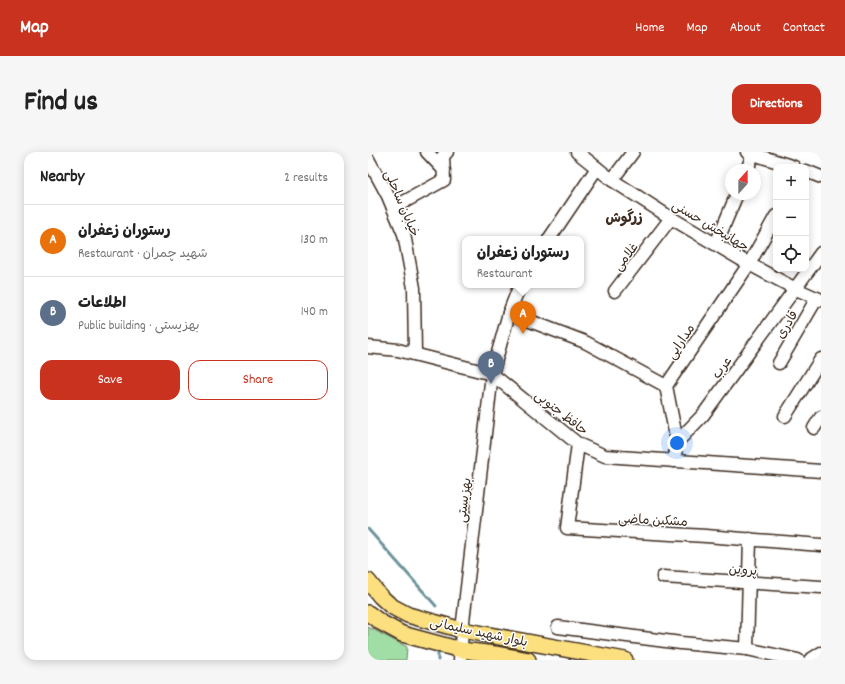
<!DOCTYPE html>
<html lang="en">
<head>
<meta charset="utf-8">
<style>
  :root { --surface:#fff; --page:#f6f6f6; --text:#222; --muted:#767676; --line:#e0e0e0; --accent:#c8321e }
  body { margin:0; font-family:Dekko,"Playpen Sans Arabic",sans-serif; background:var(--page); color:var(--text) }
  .controls { position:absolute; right:12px; top:12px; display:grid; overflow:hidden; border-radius:8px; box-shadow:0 2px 10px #0003 }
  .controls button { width:36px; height:36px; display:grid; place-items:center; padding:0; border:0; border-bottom:1px solid var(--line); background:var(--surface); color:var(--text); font:20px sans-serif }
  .compass { position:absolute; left:357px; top:12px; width:36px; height:36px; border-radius:50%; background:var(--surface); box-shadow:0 2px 10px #0003; rotate:21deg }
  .you { position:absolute; left:309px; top:291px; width:14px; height:14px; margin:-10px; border:3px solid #fff; border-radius:50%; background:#1a73e8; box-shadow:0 0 0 6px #1a73e833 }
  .badge { display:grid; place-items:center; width:26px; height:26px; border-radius:50%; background:var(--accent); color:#fff; font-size:13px; font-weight:700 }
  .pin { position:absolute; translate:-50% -33px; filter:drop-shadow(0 1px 2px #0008) }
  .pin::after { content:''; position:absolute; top:21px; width:14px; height:12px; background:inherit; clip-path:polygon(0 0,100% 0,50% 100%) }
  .popup { position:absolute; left:94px; top:84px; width:122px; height:52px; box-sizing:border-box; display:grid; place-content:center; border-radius:8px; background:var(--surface); filter:drop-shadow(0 1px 3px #0005); font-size:13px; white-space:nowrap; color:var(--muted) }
  .popup b { font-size:15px; color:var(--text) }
  .popup::after { content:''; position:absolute; left:50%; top:100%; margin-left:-8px; border:8px solid transparent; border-top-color:var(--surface) }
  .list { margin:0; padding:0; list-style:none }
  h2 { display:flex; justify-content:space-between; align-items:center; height:52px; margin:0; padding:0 16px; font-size:17px }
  h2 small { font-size:13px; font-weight:400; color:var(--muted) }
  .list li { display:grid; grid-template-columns:26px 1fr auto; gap:12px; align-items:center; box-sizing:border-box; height:72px; padding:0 16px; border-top:1px solid var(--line) }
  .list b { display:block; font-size:15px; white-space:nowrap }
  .list p { margin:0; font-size:13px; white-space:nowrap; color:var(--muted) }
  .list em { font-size:13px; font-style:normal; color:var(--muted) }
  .actions { display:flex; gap:8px; padding:12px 16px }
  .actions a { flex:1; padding:9px 0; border:1px solid var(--accent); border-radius:12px; text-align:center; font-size:14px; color:var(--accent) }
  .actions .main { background:var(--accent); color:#fff }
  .icon { flex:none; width:22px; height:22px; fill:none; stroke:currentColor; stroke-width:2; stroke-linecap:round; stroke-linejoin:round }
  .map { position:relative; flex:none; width:453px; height:508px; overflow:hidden; border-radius:12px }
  header { display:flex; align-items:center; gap:24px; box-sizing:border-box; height:56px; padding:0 20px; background:var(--accent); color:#fff }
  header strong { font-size:19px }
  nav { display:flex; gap:22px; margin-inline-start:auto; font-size:14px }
  .intro { display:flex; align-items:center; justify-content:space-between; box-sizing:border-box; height:96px; padding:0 24px }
  h1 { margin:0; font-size:28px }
  .button { padding:10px 18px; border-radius:12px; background:var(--accent); color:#fff; font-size:14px; font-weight:700 }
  main { display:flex; gap:24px; padding:0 24px }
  aside { flex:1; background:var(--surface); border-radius:12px; box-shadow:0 2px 10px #0003 }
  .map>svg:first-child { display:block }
</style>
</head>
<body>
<header>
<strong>Map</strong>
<nav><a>Home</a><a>Map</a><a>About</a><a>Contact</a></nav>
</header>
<div class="intro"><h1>Find us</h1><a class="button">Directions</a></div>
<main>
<aside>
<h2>Nearby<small>2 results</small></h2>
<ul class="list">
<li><span class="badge" style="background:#e8710a">A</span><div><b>رستوران زعفران</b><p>Restaurant · شهید چمران</p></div><em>130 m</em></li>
<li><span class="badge" style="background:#5c6f8a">B</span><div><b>اطلاعات</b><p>Public building · بهزیستی</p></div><em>140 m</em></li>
</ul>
<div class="actions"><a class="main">Save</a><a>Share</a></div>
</aside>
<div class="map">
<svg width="453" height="508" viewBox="0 0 453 508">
  <rect width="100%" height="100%" fill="#fff"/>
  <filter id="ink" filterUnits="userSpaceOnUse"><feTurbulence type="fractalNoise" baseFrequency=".025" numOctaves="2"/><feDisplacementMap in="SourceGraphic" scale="8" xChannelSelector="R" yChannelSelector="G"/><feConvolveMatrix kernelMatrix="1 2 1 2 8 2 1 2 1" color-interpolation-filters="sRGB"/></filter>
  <g filter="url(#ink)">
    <!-- green -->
    <path fill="#a0dea6" stroke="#6e8462" d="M0 475 39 495 38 508H0Z"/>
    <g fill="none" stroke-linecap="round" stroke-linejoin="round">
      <!-- stream -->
      <g stroke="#6d949b" stroke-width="3">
        <path d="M0 377 68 454"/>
        <path d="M70 498V508"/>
      </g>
      <!-- minor casing -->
      <g stroke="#3b2a1e" stroke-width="15">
        <g id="minor">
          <path d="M59 0 76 18"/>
          <path d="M209 0 244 28 303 66 381 112 426 136 453 148"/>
          <path d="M379 0 426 15"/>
          <path d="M0 7 20 44 36 82 46 136 47 202"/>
          <path d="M379 18 385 2"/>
          <path d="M438 19 453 25"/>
          <path d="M244 28 265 0"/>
          <path d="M25 56 76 28 75 4 79 0"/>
          <path d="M181 87 229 16"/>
          <path d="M348 92 369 42"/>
          <path d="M247 139 303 66"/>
          <path d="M141 161 217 190 298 234"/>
          <path d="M0 195 30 198 124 222 210 292 237 304 453 319"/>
          <path d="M411 211 449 146"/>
          <path d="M417 264 453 207"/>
          <path d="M446 276 453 265"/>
          <path d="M309 290 298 234 381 112 408 64"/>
          <path d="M210 292 199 376 338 384 453 393"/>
          <path d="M306 309 309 290 335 263 453 101"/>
          <path d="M295 425 453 435"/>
          <path d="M190 475 313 491 379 497 382 387"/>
          <path d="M379 497 430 508"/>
          <path d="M92 508 94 478 124 222 141 161 152 133"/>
          <path d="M442 508 453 501"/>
        </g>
      </g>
      <!-- major casing -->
      <g stroke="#3b2a1e" stroke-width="18">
        <g id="major">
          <path d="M0 429 12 444 23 454 40 463 94 478 257 508"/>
          <path d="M0 461 12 470 34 482 93 498 127 502 160 508"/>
        </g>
      </g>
      <!-- minor -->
      <use href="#minor" stroke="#fff" stroke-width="12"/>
      <!-- major -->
      <use href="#major" stroke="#fce080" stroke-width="15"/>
    </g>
  </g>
  <g text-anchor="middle" stroke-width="3" stroke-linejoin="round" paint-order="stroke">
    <!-- street labels -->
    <g font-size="13" fill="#3b2a1e" stroke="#fff">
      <text transform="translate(35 51) rotate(67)" y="5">خیابان ساحلی</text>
      <text transform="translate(343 73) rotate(31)" y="5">جهانبخش حسنی</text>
      <text transform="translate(257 104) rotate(-52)" y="5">غلامی</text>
      <text transform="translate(418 172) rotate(-59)" y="5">قادری</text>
      <text transform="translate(312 189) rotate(-56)" y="5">مدارایی</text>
      <text transform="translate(353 215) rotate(-54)" y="5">عرب</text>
      <text transform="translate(194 260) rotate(38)" y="5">حافظ جنوبی</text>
      <text transform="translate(95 348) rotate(-83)" y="5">بهزیستی</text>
      <text transform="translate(285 367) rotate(3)" y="5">مشکین ماضی</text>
      <text transform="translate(375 417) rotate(4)" y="5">پروین</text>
      <text transform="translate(111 479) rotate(12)" y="5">بلوار شهید سلیمانی</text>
    </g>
    <!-- neighbourhood labels -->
    <g font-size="14" font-weight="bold" fill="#3b2a1e" stroke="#fff">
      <text x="256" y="70">زرگوش</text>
    </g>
  </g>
</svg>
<div class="controls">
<button>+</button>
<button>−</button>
<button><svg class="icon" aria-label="locate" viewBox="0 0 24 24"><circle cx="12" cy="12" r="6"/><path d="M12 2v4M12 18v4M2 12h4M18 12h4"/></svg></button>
</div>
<svg class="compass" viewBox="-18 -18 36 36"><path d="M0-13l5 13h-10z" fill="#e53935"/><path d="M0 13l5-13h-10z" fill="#767676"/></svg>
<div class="you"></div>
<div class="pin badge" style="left:155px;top:182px;background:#e8710a">A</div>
<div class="popup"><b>رستوران زعفران</b>Restaurant</div>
<div class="pin badge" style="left:123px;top:232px;background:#5c6f8a">B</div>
</div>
</main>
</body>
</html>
